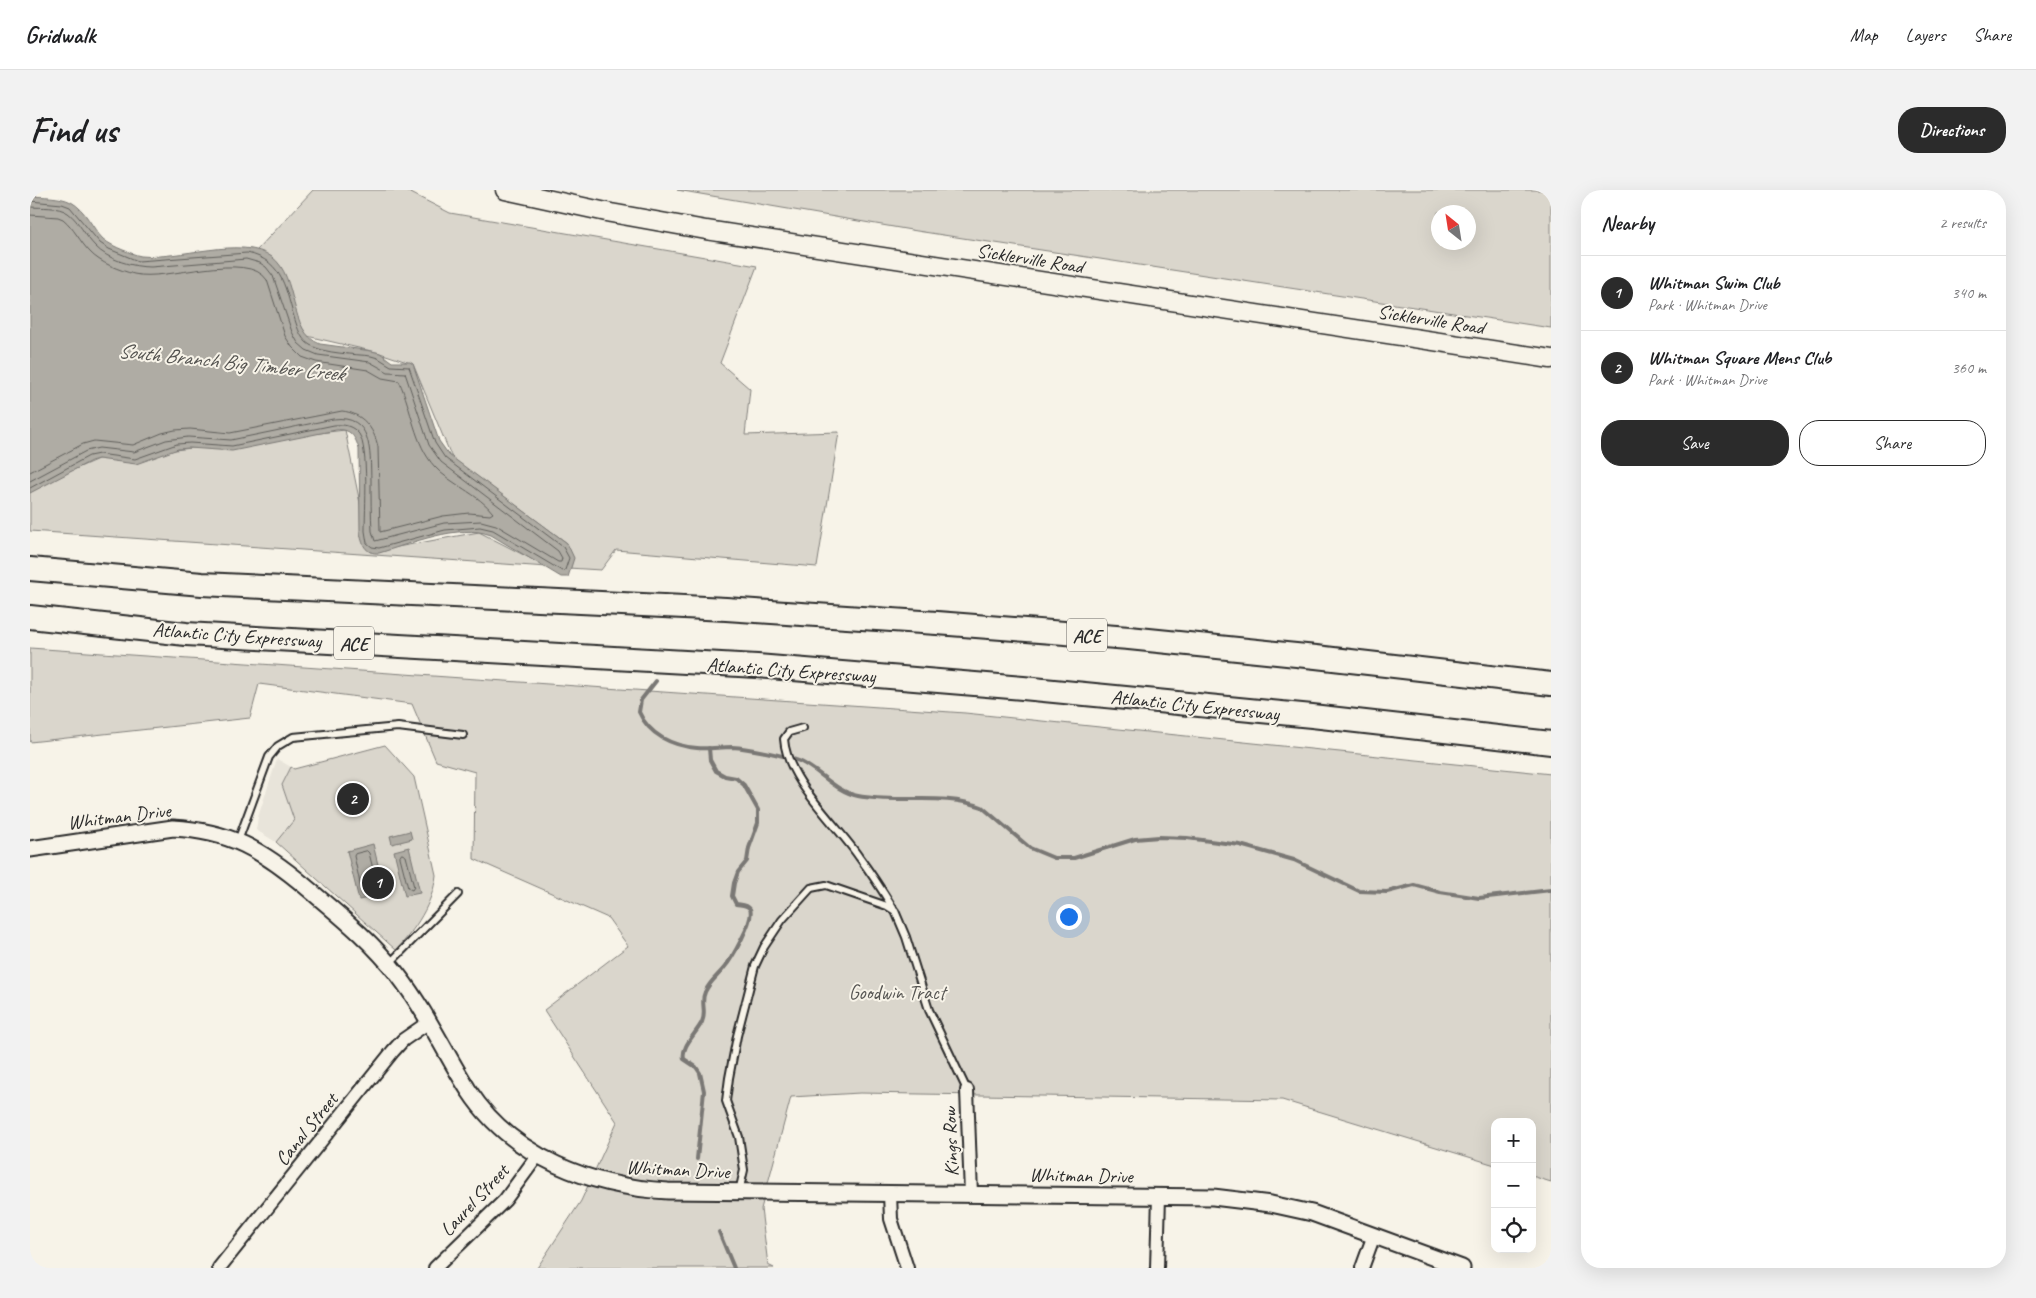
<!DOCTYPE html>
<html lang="en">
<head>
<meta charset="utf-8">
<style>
  :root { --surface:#fff; --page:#f2f2f2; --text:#202124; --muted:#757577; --line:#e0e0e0; --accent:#2b2b2b }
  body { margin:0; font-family:Caveat,sans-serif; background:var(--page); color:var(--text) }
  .controls { position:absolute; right:15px; bottom:15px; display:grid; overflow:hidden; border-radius:10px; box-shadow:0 5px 20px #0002 }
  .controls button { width:45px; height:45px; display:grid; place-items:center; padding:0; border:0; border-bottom:1px solid var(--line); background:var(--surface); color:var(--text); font:25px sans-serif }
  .compass { position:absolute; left:1401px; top:15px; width:45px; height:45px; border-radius:50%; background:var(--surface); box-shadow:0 5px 20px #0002; rotate:330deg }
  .you { position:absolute; left:1038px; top:726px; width:18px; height:18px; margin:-12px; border:4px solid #fff; border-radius:50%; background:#1a73e8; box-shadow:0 0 0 8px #1a73e833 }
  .badge { display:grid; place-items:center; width:32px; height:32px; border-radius:50%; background:var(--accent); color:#fff; font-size:16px; font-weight:700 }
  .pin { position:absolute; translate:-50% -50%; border:2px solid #fff; box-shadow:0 1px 5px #0006 }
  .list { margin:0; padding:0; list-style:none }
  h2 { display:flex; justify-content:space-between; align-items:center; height:65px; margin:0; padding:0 20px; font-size:21px }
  h2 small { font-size:16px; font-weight:400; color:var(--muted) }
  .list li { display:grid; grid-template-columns:32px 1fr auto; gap:15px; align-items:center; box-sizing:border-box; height:75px; padding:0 20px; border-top:1px solid var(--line) }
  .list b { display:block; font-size:19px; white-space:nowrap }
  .list p { margin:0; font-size:16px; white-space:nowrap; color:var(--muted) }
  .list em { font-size:16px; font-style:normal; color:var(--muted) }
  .actions { display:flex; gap:10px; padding:15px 20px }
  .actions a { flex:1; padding:11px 0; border:1px solid var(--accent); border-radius:20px; text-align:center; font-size:18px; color:var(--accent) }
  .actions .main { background:var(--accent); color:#fff }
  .icon { flex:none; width:28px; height:28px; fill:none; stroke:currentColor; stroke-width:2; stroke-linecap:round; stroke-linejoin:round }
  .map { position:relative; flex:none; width:1521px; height:1078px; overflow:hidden; border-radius:20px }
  header { display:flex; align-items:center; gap:30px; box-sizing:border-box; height:70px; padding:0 25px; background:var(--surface); border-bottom:1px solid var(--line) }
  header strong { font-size:24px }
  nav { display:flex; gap:28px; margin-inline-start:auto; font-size:18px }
  .intro { display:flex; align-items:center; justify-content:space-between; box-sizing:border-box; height:120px; padding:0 30px }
  h1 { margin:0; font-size:35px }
  .button { padding:12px 22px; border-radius:20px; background:var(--accent); color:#fff; font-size:18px; font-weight:700 }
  main { display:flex; gap:30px; padding:0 30px }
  aside { flex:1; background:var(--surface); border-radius:20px; box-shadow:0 5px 20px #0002 }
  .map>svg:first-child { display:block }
</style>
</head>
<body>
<header>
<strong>Gridwalk</strong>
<nav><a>Map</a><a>Layers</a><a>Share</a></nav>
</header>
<div class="intro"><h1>Find us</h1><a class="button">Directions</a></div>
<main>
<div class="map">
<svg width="1521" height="1078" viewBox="0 0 1521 1078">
  <rect width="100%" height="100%" fill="#f7f3e8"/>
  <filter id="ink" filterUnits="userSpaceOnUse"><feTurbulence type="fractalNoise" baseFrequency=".02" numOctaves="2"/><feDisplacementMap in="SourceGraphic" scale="10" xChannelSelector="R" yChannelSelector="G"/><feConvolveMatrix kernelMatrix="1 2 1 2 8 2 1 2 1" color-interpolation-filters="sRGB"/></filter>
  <g filter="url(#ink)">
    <!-- built -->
    <path fill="#e8e4da" d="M247 569 261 577 252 595 264 630 246 652 226 640 228 627Z"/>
    <!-- green -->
    <g fill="#dad6cc" stroke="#82807c" fill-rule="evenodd">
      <path d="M283 0H375L420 23 727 76 690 173 720 199 715 245 809 242 787 377 586 360 571 380 538 378 537 353 422 268 383 174 350 163 277 146 227 60Z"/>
      <path d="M647 0H1521V138L887 41ZM1408 22H1438V52H1408Z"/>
      <path d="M315 240 340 362 449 342 517 377 0 341V299L68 269Z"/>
      <path d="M0 458 935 523 1521 584V992L1502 986V932H1465V975L1252 910 830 903 761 907 731 1019 738 1075 744 1078H507L551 1011 587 932 514 820 598 756 578 728 444 669 445 582 406 571 382 514 229 494 220 528 0 552Z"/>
      <path d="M355 555 384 587 406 685C403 713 385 740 366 760L246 652 264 630 252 595 261 577 264 579Z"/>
    </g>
    <!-- water -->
    <g fill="#afaca4" stroke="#7a7874">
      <path d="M0 6C13 7 29 6 41 12 56 20 62 38 73 49 79 54 86 57 93 60 99 62 105 65 111 66 147 70 213 45 242 67 269 87 258 142 290 154L342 161 350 163 362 172H380L383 174 409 251 419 265 537 353 544 368 538 387H531L461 345C429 333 380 354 349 363 335 364 332 354 330 342L329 259C325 246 320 238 306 240L202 261 159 258 148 259 106 274 68 269 61 271 0 303Z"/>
      <path d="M380 641 382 649 362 654 360 646Z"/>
      <path d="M343 654 355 704 329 710 317 661Z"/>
      <path d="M379 657 390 703 375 706 364 661Z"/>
    </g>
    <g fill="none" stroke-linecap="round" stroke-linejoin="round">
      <!-- shore -->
      <g stroke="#605f5b" stroke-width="1">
        <path d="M0 11 32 14 40 17 70 53 79 59 108 71 217 63C255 71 255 101 266 133 269 142 272 150 280 155 294 164 325 164 341 166L348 168 361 176 379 177 405 253 415 268 533 357 539 368 535 380 532 381 463 340 450 337 415 340 349 358 342 357 337 353 335 341C335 321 339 259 329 244 323 236 314 234 304 235L202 256 160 253 147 254 105 269 69 264 59 266 0 298"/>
        <path d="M0 17C12 18 28 16 38 23 49 31 55 46 65 56 78 70 103 77 121 77L216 69 230 73 236 77 243 86 262 142 268 153 276 160 288 165 340 172 358 182 375 183 399 255 411 272 528 361 532 368 531 372H528L466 335 451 331 414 333 345 351 342 341C341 324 341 307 341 290 340 262 343 224 303 229L201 250 158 247 136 250 104 262 69 258 56 261 0 291"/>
        <path d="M0 25 28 27 33 29C44 38 50 52 60 62 70 73 89 80 104 84 135 92 218 60 237 90L255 146 262 157 272 167 286 172 338 180 352 188 369 191C382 219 384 254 405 277 419 293 450 305 463 323L460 325 439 323 413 326 350 342 348 257C344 238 332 223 312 221L200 243 160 239 145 240 132 243 103 255 64 251 53 254 0 282"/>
        <path d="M337 661 339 663 348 699 346 701 334 704 332 702 324 666 325 664Z"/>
        <path d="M372 664 376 666 384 697 382 700 378 698 370 667Z"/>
      </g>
      <!-- stream -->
      <g stroke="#7a7874" stroke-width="4">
        <path d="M626 491 611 510 609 522C619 545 642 556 667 558 679 559 690 557 702 557 719 558 753 565 769 571 790 580 804 601 828 606 869 614 913 602 952 617L1000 658 1024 668H1044L1105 649 1129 647 1157 648 1210 655 1264 670 1329 701 1357 702 1384 695 1410 702 1449 708 1521 700"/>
        <path d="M667 969 674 901 670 883 666 877 654 869C651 856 666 844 672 832 677 822 670 812 675 802 680 791 687 787 694 778 701 770 725 729 720 719 717 714 711 715 706 714L702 706 704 693 708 682 717 671 719 658 728 633V620L714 595 706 588 695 586 686 581 680 570 679 558"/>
        <path d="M689 1042 704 1078"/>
      </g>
      <!-- service casing -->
      <g stroke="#2b2b2b" stroke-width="10">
        <g id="service">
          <path d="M773 538 759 542 754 549C757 591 806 633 829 667 841 683 852 700 863 718"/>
          <path d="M208 651 239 567 248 556 263 547 368 537 433 545"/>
          <path d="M360 773 428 704"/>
          <path d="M709 1002 714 980 709 947 696 911 699 888 707 846 725 776 734 757 752 730 781 698 796 695 857 716 865 721 876 747 899 820 937 900"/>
        </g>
      </g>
      <!-- minor casing -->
      <g stroke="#2b2b2b" stroke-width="16">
        <g id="minor">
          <path d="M937 900 941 1004"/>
          <path d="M860 1004 861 1029 877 1078"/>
          <path d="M189 1078 363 861 373 850 399 832"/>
          <path d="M405 1078 475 1010 508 965"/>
          <path d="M1127 1078 1129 1006"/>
          <path d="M1332 1078 1344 1045"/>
        </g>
      </g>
      <!-- tertiary casing -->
      <g stroke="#2b2b2b" stroke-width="19">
        <path id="tertiary" d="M0 659 143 638C200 641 232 660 275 696 308 724 341 750 368 785 396 821 415 863 439 901 483 968 562 997 638 1001L1183 1007 1241 1014 1282 1023 1432 1078"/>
      </g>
      <!-- secondary casing -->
      <g stroke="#2b2b2b" stroke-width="21">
        <path id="secondary" d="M475 0 581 23 676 40 1521 169"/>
      </g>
      <!-- motorway casing -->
      <g stroke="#2b2b2b" stroke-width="26">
        <g id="motorway">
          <path d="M0 379 172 394 696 419 907 433 1099 448 1286 467 1521 494"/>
          <path d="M0 427 156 444 727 476 993 498 1282 526 1521 553"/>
        </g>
      </g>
      <!-- service -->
      <use href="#service" stroke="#f7f3e8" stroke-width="6"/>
      <!-- minor -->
      <use href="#minor" stroke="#f7f3e8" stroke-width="12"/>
      <!-- tertiary -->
      <use href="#tertiary" stroke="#f7f3e8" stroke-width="15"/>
      <!-- secondary -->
      <use href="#secondary" stroke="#f7f3e8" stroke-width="18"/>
      <!-- motorway -->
      <use href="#motorway" stroke="#f7f3e8" stroke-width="22"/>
    </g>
  </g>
  <g text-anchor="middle" stroke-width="4" stroke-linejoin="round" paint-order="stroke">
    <!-- shield labels -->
    <g fill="#f7f3e8" stroke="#686764" stroke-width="1">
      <rect x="1037" y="428.5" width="40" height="33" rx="4"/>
      <rect x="304" y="436.5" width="40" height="33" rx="4"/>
    </g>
    <g font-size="19" font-weight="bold" fill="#2b2b2b">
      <text x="1057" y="452">ACE</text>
      <text x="324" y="460">ACE</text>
    </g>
    <!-- street labels -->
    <g font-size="20" fill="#2b2b2b" stroke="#f7f3e8">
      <text transform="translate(1000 68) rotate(9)" y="7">Sicklerville Road</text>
      <text transform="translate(1401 129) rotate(9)" y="7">Sicklerville Road</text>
      <text transform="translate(207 445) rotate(4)" y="7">Atlantic City Expressway</text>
      <text transform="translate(761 480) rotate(4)" y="7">Atlantic City Expressway</text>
      <text transform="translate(1165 515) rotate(6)" y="7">Atlantic City Expressway</text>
      <text transform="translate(89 626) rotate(-7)" y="7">Whitman Drive</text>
      <text transform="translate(276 939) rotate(-51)" y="7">Canal Street</text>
      <text transform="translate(920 952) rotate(-92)" y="7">Kings Row</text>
      <text transform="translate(648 979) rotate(3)" y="7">Whitman Drive</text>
      <text transform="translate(1051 985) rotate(1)" y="7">Whitman Drive</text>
      <text transform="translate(444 1010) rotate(-47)" y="7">Laurel Street</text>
    </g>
    <!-- park labels -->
    <g font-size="20" fill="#575653" stroke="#f7f3e8">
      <text x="867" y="809">Goodwin Tract</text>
    </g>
    <!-- water labels -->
    <g font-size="21" font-style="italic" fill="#53524f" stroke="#f7f3e8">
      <text transform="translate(201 172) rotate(6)" y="7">South Branch Big Timber Creek</text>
    </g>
  </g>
</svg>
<div class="controls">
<button>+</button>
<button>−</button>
<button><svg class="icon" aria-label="locate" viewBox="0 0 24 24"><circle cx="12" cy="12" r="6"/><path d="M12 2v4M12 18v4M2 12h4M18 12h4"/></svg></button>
</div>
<svg class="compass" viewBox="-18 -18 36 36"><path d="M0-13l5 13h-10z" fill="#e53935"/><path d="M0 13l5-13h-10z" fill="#757577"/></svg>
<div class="you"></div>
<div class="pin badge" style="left:348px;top:693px">1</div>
<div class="pin badge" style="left:323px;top:609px">2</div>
</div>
<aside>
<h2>Nearby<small>2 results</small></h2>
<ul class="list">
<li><span class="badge">1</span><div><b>Whitman Swim Club</b><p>Park · Whitman Drive</p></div><em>340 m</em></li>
<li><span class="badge">2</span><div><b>Whitman Square Mens Club</b><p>Park · Whitman Drive</p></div><em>360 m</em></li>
</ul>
<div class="actions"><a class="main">Save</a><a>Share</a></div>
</aside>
</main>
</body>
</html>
